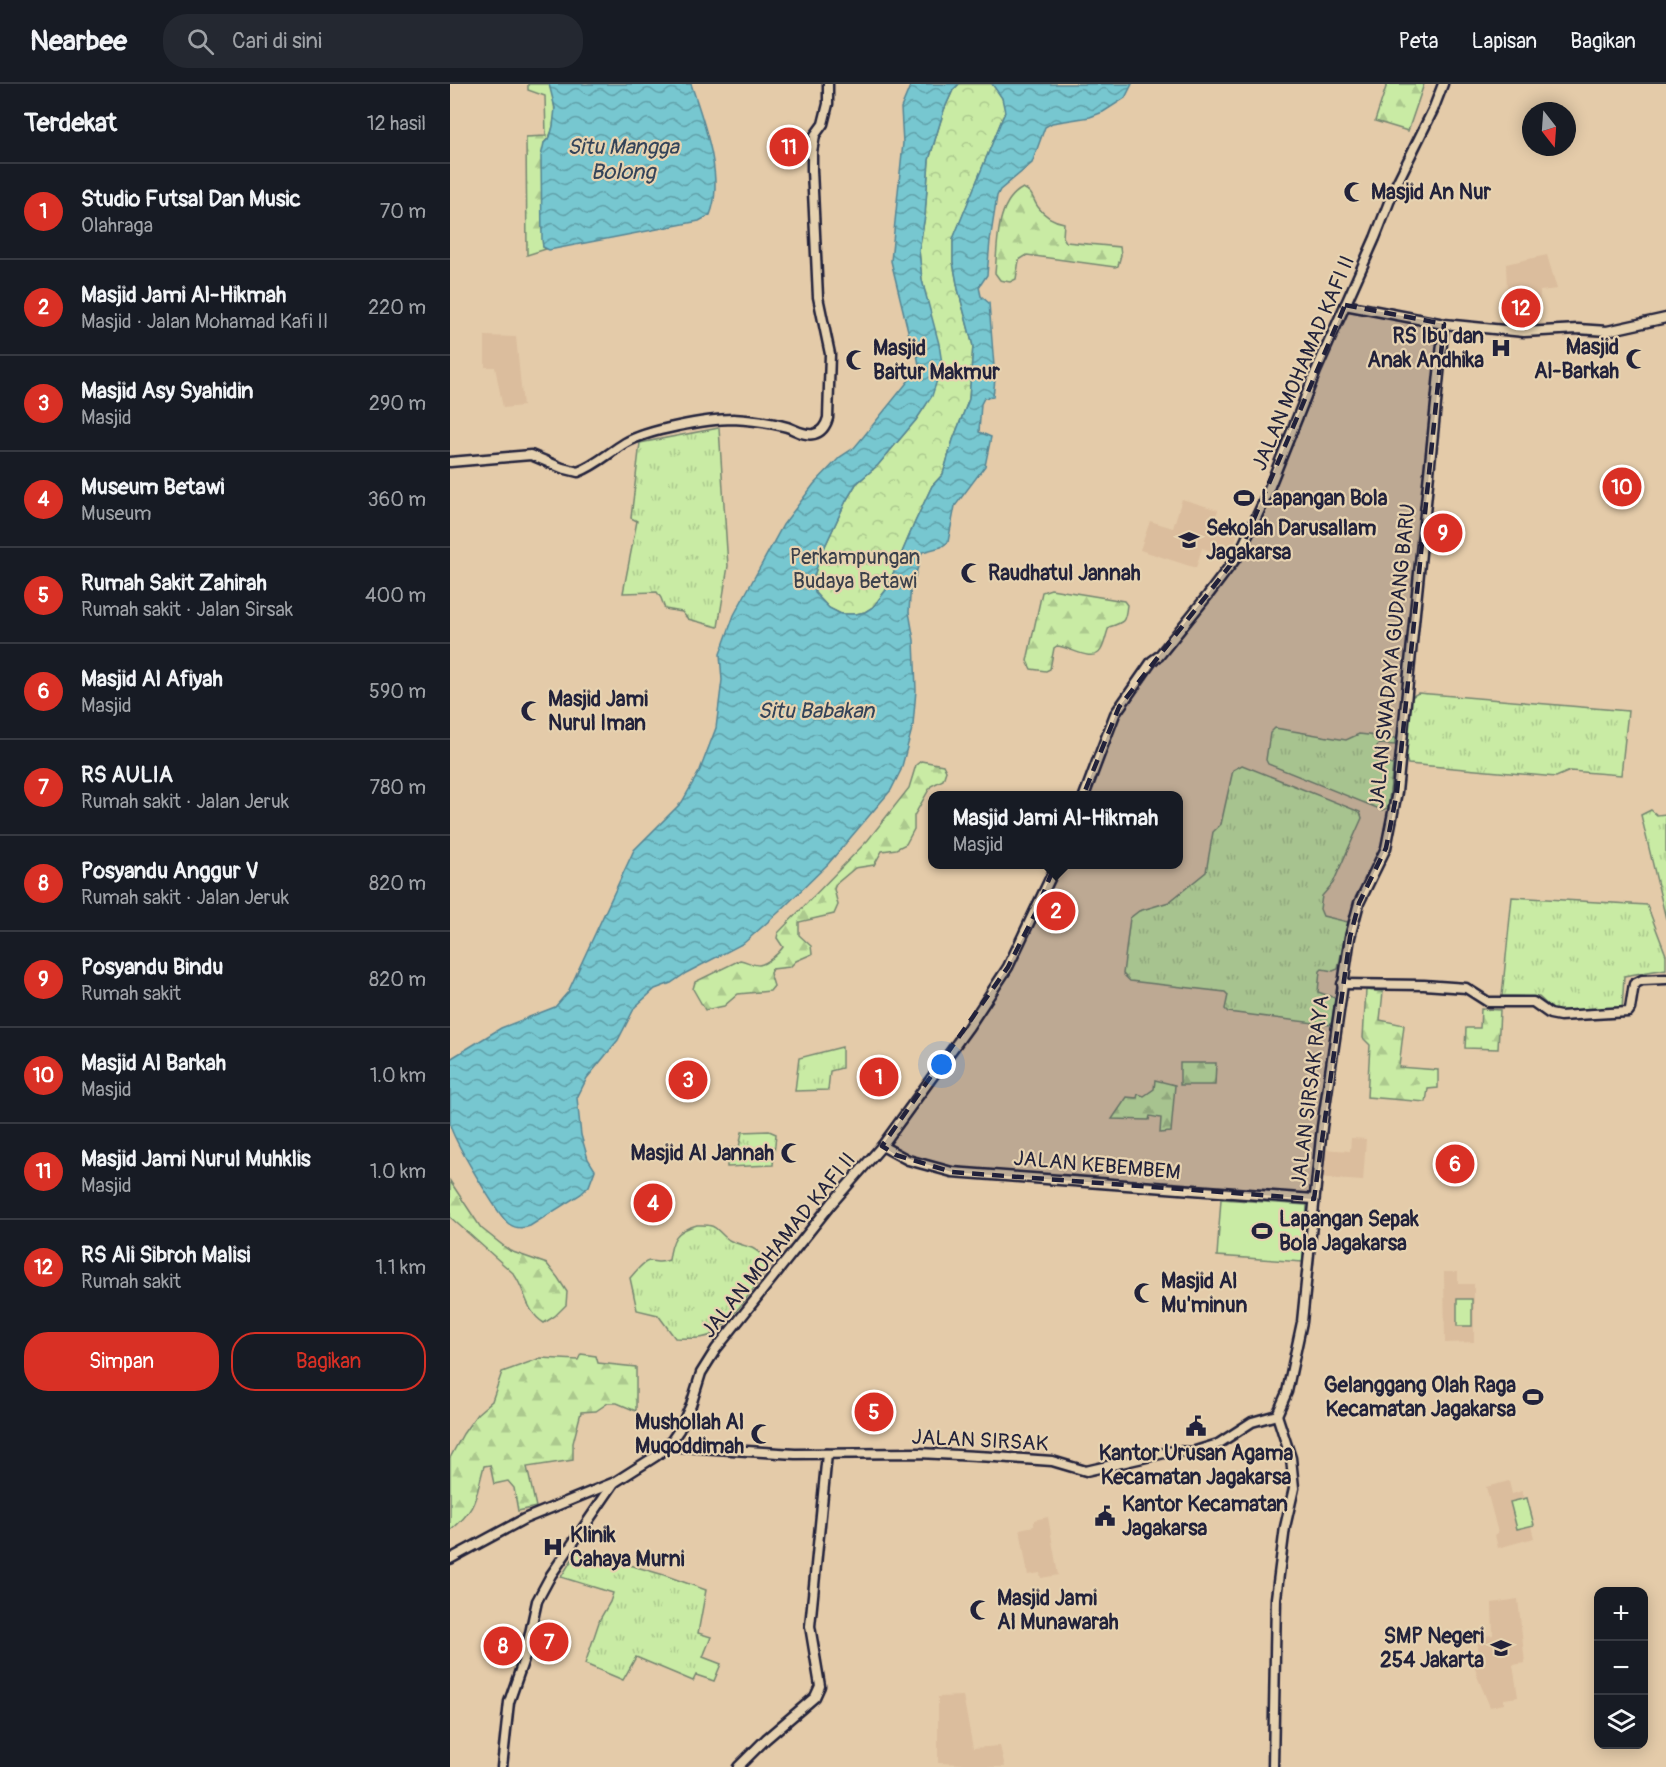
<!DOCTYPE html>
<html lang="id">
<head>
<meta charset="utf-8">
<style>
  :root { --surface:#171b24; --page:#242831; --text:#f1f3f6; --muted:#9ea1a6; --line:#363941; --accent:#d93025 }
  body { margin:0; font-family:Pangolin,sans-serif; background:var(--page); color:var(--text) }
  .controls { position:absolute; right:18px; bottom:18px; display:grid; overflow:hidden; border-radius:12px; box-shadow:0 3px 15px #0003 }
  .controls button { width:54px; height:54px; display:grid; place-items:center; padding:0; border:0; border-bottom:2px solid var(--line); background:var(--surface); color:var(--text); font:30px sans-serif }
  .compass { position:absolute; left:1072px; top:18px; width:54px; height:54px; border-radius:50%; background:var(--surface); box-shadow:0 3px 15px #0003; rotate:163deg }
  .you { position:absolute; left:492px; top:981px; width:21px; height:21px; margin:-15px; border:4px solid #fff; border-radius:50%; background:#1a73e8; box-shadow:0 0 0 9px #1a73e833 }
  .badge { display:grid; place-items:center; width:39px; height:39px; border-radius:50%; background:var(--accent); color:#fff; font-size:20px; font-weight:700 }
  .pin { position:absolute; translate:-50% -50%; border:3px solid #fff; box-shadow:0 2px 6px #0006 }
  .popup { position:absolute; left:478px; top:707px; width:255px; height:78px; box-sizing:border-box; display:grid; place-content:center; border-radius:12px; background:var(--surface); filter:drop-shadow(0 2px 4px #0005); font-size:20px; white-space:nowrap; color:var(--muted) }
  .popup b { font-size:22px; color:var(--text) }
  .popup::after { content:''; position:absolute; left:50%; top:100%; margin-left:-12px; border:12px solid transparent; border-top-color:var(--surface) }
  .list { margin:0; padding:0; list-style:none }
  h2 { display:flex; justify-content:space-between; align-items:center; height:78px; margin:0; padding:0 24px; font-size:26px }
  h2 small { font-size:20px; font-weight:400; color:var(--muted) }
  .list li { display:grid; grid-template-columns:39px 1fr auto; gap:18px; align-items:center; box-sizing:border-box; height:96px; padding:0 24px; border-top:2px solid var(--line) }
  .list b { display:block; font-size:22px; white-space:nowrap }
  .list p { margin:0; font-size:20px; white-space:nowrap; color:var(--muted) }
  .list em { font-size:20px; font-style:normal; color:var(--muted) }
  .actions { display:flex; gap:12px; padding:18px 24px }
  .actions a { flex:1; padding:14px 0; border:2px solid var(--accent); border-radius:24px; text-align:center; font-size:21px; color:var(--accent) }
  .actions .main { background:var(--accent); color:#fff }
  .icon { flex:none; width:33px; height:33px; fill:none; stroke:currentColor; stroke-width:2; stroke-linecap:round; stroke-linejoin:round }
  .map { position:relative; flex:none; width:1216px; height:1683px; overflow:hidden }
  header { display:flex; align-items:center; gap:36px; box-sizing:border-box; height:84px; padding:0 30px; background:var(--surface); border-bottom:2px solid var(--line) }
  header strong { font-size:28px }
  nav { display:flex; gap:33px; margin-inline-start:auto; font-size:21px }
  .search { width:420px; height:54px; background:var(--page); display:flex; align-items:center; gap:15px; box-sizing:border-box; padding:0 21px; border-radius:24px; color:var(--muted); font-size:22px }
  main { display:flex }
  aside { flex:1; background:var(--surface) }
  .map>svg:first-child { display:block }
</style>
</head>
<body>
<header>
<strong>Nearbee</strong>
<div class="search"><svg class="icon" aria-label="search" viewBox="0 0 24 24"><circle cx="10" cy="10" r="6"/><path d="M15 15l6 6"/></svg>Cari di sini</div>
<nav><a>Peta</a><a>Lapisan</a><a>Bagikan</a></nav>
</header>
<main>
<aside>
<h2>Terdekat<small>12 hasil</small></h2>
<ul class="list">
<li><span class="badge">1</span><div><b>Studio Futsal Dan Music</b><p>Olahraga</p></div><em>70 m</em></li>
<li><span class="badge">2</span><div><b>Masjid Jami Al-Hikmah</b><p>Masjid · Jalan Mohamad Kafi II</p></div><em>220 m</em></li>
<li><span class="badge">3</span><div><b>Masjid Asy Syahidin</b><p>Masjid</p></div><em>290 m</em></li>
<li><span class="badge">4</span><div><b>Museum Betawi</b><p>Museum</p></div><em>360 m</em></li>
<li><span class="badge">5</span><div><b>Rumah Sakit Zahirah</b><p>Rumah sakit · Jalan Sirsak</p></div><em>400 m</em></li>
<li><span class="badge">6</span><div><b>Masjid Al Afiyah</b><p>Masjid</p></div><em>590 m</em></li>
<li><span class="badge">7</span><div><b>RS AULIA</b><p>Rumah sakit · Jalan Jeruk</p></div><em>780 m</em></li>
<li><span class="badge">8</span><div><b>Posyandu Anggur V</b><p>Rumah sakit · Jalan Jeruk</p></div><em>820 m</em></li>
<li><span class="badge">9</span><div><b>Posyandu Bindu</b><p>Rumah sakit</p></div><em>820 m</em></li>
<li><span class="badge">10</span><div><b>Masjid Al Barkah</b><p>Masjid</p></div><em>1.0 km</em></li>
<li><span class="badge">11</span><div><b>Masjid Jami Nurul Muhklis</b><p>Masjid</p></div><em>1.0 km</em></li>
<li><span class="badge">12</span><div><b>RS Ali Sibroh Malisi</b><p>Rumah sakit</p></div><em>1.1 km</em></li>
</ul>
<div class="actions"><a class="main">Simpan</a><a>Bagikan</a></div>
</aside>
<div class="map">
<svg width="1216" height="1683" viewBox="0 0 1216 1683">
  <defs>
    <pattern id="grass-tufts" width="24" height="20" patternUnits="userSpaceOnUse" patternTransform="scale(1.5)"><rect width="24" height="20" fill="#c9eba4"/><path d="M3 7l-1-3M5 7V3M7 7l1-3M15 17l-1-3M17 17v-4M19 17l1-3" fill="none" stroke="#acc98e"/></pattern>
    <pattern id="forest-firs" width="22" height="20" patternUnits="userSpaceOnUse" patternTransform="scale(1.5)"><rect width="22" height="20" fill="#c9eba4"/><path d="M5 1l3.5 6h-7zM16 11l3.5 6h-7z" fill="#acc98e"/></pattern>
    <pattern id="park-crowns" width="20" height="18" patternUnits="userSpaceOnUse" patternTransform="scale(1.5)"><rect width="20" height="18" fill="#c9eba4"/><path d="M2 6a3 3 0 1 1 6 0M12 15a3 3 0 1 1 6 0" fill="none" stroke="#acc98e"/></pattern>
    <pattern id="water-waves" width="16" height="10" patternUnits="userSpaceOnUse" patternTransform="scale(1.5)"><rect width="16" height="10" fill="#77c7d0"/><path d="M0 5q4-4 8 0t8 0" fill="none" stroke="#61a1aa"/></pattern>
  </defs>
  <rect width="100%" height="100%" fill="#e4cba9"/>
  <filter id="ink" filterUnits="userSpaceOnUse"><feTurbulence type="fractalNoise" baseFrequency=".0167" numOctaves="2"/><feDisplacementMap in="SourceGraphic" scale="12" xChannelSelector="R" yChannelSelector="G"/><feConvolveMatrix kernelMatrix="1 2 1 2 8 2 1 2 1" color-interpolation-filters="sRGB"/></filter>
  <g filter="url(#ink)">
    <!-- built -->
    <g fill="#dbbd9d">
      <path d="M1097 171 1107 205 1090 207 1088 246 1047 242 1057 207 1056 180Z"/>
      <path d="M35 252 66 253 73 322 53 324 45 283H35Z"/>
      <path d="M732 415 768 426 763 441 788 449 780 473 752 464 746 484 690 466 700 437 723 444Z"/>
      <path d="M901 1054 916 1055 913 1097 870 1094 872 1065 900 1067Z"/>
      <path d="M994 1188H1008V1200H1024V1258L995 1259Z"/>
      <path d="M1059 1397 1062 1410 1072 1407 1084 1454 1048 1464 1045 1451 1048 1449 1036 1403Z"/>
      <path d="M598 1433 608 1491 591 1494 590 1489 578 1491 570 1445 584 1442V1436Z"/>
      <path d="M1068 1515 1075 1579 1063 1581 1068 1613 1054 1615V1620L1040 1623 1027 1592 1023 1575 1029 1574 1027 1553 1043 1551 1042 1519Z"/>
      <path d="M513 1612 523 1664 550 1662 555 1683H516L515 1680 488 1679V1613Z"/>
    </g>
    <!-- grass -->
    <g fill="url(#grass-tufts)" stroke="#768670" stroke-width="1.5">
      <path d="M269 344 278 482 268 543 238 535 232 528 215 525 211 514 207 508 173 509 187 437 181 434 190 359Z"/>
      <path d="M968 609 1178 627 1171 691 1120 687 1106 693 958 680 955 672 960 617 963 612Z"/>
      <path d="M825 644 896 656 909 650 945 654V661L929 660 927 662 926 677 943 681 938 724 932 726 818 680 816 676 820 649Z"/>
      <path d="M792 681 910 728 912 734 883 799 872 812 870 825 873 832 898 838 888 885 883 887 872 885 870 887 868 908 885 914 882 938 880 941 778 928 775 925 778 911 775 908 680 897 673 890 680 834 689 827 719 818 756 788 763 748 771 740 783 686Z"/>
      <path d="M1201 726 1207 731 1216 730V835L1191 731Z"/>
      <path d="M1062 813 1197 821 1216 871V885L1174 892 1172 927 1107 930 1089 913 1052 912Z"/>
      <path d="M392 963V984L380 987 378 1006 345 1007 349 974Z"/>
      <path d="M319 1047 326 1050 323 1081 277 1083V1064H289L292 1048Z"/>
      <path d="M247 1141C270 1140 264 1146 279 1156 286 1160 295 1161 302 1164 310 1168 315 1173 321 1179 310 1197 280 1239 263 1250 252 1256 237 1254 225 1254L208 1231 187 1226 180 1194C185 1189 192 1178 199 1177 208 1177 208 1180 219 1176 222 1155 225 1147 247 1141Z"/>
      <path d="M128 1466 214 1491 256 1506 248 1549 261 1553 253 1573 271 1580 264 1597 246 1591 243 1597 186 1573 173 1596 135 1580 150 1535 160 1518 163 1509 111 1493Z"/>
    </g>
    <!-- forest -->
    <g fill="url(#forest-firs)" stroke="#768670" stroke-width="1.5">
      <path d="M78 0H99C106 18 109 45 94 59L93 163 96 165 77 171 76 53 96 52 95 12 78 6Z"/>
      <path d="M937 0H974L958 47 925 37Z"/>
      <path d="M573 104C584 109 582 115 588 123 595 133 603 137 614 139L613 153 616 158 670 163 671 171 668 182 665 183 577 171 569 176 566 195 560 198 550 196 545 189C548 161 545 118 573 104Z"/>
      <path d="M601 505 674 517 677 521C675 538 675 538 659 543 656 550 655 559 651 566 643 580 618 562 607 562L604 564 600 585 596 587 581 585 577 577 592 508Z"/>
      <path d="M471 677 493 681 496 687 493 696 481 702 464 732V745L456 760 446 765 432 767 424 781 405 784 386 800 384 805 388 821 384 830 349 838V851L361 862 362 870 346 877 340 883 322 885 320 889 324 902 320 907 288 910 274 922 255 926 243 905 245 898 290 876C296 877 303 881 309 881 317 880 329 869 333 863L327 854 328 849 418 756 459 704 466 681Z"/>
      <path d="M916 906 933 908 930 936 954 941 949 983 988 986V1004L978 1005 976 1018 917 1013 920 961 913 954Z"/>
      <path d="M1031 925 1050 926 1048 965 1015 964 1016 944H1030Z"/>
      <path d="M730 979H766L765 1001H730Z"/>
      <path d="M705 996 725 1001 721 1048 710 1049 711 1034 700 1032 699 1036 662 1035 677 1013 687 1014 688 1010 694 1012 704 1005Z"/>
      <path d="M0 1097 31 1144 60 1167 97 1180 108 1194 117 1208 116 1221 105 1232 94 1239C74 1226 77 1207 63 1189L0 1133Z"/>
      <path d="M131 1270 146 1272 148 1279 186 1283V1327L167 1319H158L146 1327 131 1328 123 1359V1376L77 1383 86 1423 68 1427 64 1404 58 1397 44 1400 40 1381 34 1382C25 1414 28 1424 0 1447V1374L13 1350 27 1330 42 1317 52 1288 91 1274 128 1276Z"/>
    </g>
    <!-- park -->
    <path fill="url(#park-crowns)" stroke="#768670" stroke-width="1.5" d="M509 0H542C550 8 555 17 555 28L503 156V178L508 205 523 262 519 315 503 356 493 390 482 402 465 438 436 506 423 523 415 528 406 530H391L379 524 365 509 363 495 370 473 396 417 406 400 428 381 466 336 476 321 492 280 472 196 469 166 475 132 479 76 494 26 503 6Z"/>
    <!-- pitch -->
    <g fill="#c9eba4" stroke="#768670" stroke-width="1.5">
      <path d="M771 1115 857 1121 853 1178 767 1172Z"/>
      <rect x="1007" y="1215" width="15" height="27"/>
      <path d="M1077 1414 1084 1441 1067 1445 1060 1418Z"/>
    </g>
    <!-- water -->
    <g fill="url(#water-waves)" stroke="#558594" stroke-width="1.5">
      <path d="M99 0H241C253 36 275 94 260 131L249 137 99 166 93 163 92 156 91 72 94 59 100 53 103 42 105 24Z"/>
      <path d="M461 0H509L503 6 494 26 479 76 475 132 469 166 472 196 489 260 492 280 482 312 466 336 428 381 406 400 396 417 370 473 363 495 365 509 379 524 391 530H406L415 528 423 523 436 506 465 438 482 402 493 390 503 356 519 315 523 262 508 205 503 178V155L555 28 552 14 542 0H682L675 14 653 28 640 33 602 39 595 43 582 79 550 106 547 112 540 157 537 191 529 203 531 212 539 219 545 295 543 313 534 314 531 320 529 348 541 353 535 382 505 422 498 458 491 463 472 468 464 497 461 498 459 528 464 556 466 606 463 641 451 686 441 706 378 780 329 828 294 859 236 889 221 899 205 905 185 923 168 956 137 994 127 1014 131 1051 138 1075 145 1086 139 1102 131 1110 80 1142C72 1145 66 1145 59 1140 49 1133 1 1052 0 1040 0 1019 0 996 0 975L51 944 105 923 118 908 184 766 232 718 250 686 266 644 272 596 270 570 284 531 333 441 364 400 390 373 404 364 414 352 468 285 469 281 467 270 460 255 441 177 453 59 451 24Z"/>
    </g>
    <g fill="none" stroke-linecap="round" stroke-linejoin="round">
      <!-- secondary casing -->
      <g stroke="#22223b" stroke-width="13">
        <g id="secondary">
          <path d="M895 221 994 240 1074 248 1128 245 1157 247 1216 234"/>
          <path d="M0 378 81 371 112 384 128 388C145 382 160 368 175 359 197 346 257 335 283 335 301 336 320 338 337 343 346 346 354 352 364 350 372 348 376 341 378 334L380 270 368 213 362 86V68L365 51 373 40 378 20V0"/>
          <path d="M634 712 665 630 702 577 709 572 758 511 789 470 814 417 866 287 925 154 945 103 983 26 993 0"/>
          <path d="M892 900 974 901 1016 904 1038 918H1083L1100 930 1110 932 1178 928 1180 925 1184 900 1192 896 1216 895"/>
          <path d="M432 1062 458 1076 502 1088 864 1115"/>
          <path d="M827 1331 837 1308 852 1238 872 1043 900 853 909 819 936 764 947 708 994 240"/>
          <path d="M218 1362 345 1370 469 1369 545 1373 602 1377 636 1387 723 1367 742 1368 768 1360 802 1338 827 1331"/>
          <path d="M0 1475 74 1435 165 1398 206 1372 218 1362 229 1346 241 1321 251 1289 266 1265 382 1119 432 1062 518 944 558 883 607 780"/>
          <path d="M52 1683 59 1618 75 1572 87 1517 101 1491 164 1399"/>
          <path d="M288 1683 316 1655 365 1613 370 1602 360 1542 377 1370"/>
          <path d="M823 1683 826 1514 835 1443 844 1404 841 1374 827 1331"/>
        </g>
      </g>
      <!-- secondary -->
      <use href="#secondary" stroke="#e6d2b0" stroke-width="8"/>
    </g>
  </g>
  <!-- marked area -->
  <path fill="#22223b" fill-opacity="0.2" stroke="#22223b" stroke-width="4.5" stroke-dasharray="12 8" stroke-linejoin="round" d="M895 221 994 240 947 708 936 764 909 819 900 853 864 1115 502 1088 446 1071 432 1062 558 883 585 830 669 623 789 470Z"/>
  <!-- icons -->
  <defs>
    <g id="mosque-bare" transform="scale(1.62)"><path d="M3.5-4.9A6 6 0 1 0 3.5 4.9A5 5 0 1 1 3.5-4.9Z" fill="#22223b" stroke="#e6d2b0" stroke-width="2.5" paint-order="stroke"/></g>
    <g id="hospital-bare" transform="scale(1.62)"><path d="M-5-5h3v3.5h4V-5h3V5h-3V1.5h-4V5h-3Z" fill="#22223b" stroke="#e6d2b0" stroke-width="2.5" paint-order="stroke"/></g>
    <g id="stadium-bare" transform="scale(1.62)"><path d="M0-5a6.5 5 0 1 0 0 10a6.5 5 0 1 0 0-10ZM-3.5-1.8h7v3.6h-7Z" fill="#22223b" stroke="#e6d2b0" stroke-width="2.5" paint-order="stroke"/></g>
    <g id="school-bare" transform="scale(1.62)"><path d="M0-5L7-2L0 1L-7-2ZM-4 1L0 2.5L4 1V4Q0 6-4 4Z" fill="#22223b" stroke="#e6d2b0" stroke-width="2.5" paint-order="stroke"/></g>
    <g id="civic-bare" transform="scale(1.62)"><path d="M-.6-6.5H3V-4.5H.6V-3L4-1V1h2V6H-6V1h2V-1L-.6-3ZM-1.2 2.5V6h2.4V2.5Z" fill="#22223b" stroke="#e6d2b0" stroke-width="2.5" paint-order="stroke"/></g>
  </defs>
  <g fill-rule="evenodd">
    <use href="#mosque-bare" x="904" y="108"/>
    <use href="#hospital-bare" x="1051" y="264"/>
    <use href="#mosque-bare" x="1186" y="275"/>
    <use href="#mosque-bare" x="406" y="276"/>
    <use href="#stadium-bare" x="794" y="414"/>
    <use href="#school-bare" x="739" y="456"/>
    <use href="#mosque-bare" x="521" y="489"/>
    <use href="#mosque-bare" x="81" y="627"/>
    <use href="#mosque-bare" x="341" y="1069"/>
    <use href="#stadium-bare" x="812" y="1147"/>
    <use href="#mosque-bare" x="694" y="1209"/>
    <use href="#stadium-bare" x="1083" y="1313"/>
    <use href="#civic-bare" x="746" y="1342"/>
    <use href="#mosque-bare" x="311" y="1350"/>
    <use href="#civic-bare" x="655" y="1432"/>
    <use href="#hospital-bare" x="103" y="1463"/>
    <use href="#mosque-bare" x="530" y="1526"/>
    <use href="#school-bare" x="1051" y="1564"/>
  </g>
  <g text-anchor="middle" stroke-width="4.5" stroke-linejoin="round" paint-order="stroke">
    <!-- poi labels -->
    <g font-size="21" font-weight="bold" fill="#22223b" stroke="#e6d2b0" text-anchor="start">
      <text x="921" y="115">Masjid An Nur</text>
      <text x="1034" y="259" text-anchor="end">RS Ibu dan<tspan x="1034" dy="24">Anak Andhika</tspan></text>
      <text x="1169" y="270" text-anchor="end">Masjid<tspan x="1169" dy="24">Al-Barkah</tspan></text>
      <text x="423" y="271">Masjid<tspan x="423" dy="24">Baitur Makmur</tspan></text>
      <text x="811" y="421">Lapangan Bola</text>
      <text x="756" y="451">Sekolah Darusallam<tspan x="756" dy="24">Jagakarsa</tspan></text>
      <text x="538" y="496">Raudhatul Jannah</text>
      <text x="98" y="622">Masjid Jami<tspan x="98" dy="24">Nurul Iman</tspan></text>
      <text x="324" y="1076" text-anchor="end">Masjid Al Jannah</text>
      <text x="829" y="1142">Lapangan Sepak<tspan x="829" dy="24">Bola Jagakarsa</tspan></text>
      <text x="711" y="1204">Masjid Al<tspan x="711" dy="24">Mu'minun</tspan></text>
      <text x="1066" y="1308" text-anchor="end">Gelanggang Olah Raga<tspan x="1066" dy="24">Kecamatan Jagakarsa</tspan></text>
      <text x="294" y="1345" text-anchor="end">Mushollah Al<tspan x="294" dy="24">Muqoddimah</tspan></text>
      <text x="746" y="1376" text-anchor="middle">Kantor Urusan Agama<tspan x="746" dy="24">Kecamatan Jagakarsa</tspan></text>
      <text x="672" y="1427">Kantor Kecamatan<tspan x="672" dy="24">Jagakarsa</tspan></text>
      <text x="120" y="1458">Klinik<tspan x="120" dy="24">Cahaya Murni</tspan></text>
      <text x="547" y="1521">Masjid Jami<tspan x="547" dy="24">Al Munawarah</tspan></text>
      <text x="1034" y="1559" text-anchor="end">SMP Negeri<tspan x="1034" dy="24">254 Jakarta</tspan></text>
    </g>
    <!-- street labels -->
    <g font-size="21" fill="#22223b" stroke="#e6d2b0">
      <text transform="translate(853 279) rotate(-67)" y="7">JALAN MOHAMAD KAFI II</text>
      <text transform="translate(942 572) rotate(-84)" y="7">JALAN SWADAYA GUDANG BARU</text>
      <text transform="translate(860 1007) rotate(-83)" y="7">JALAN SIRSAK RAYA</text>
      <text transform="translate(647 1081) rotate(5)" y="7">JALAN KEBEMBEM</text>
      <text transform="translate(328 1161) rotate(-51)" y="7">JALAN MOHAMAD KAFI II</text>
      <text transform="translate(530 1356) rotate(3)" y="7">JALAN SIRSAK</text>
    </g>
    <!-- park labels -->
    <g font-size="21" fill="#3b404b" stroke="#e6d2b0">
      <text x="405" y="480">Perkampungan<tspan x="405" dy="24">Budaya Betawi</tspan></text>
    </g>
    <!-- water labels -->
    <g font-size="22" font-style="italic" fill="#334359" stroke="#e6d2b0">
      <text x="173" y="70">Situ Mangga<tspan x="173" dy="25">Bolong</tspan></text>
      <text x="366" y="634">Situ Babakan</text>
    </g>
  </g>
</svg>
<div class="controls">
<button>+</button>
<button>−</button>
<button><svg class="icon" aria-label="layers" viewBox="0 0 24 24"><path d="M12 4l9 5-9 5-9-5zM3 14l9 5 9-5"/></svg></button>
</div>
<svg class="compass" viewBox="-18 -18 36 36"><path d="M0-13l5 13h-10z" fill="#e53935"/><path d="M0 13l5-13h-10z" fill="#9ea1a6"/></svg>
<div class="you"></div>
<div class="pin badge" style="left:429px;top:993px">1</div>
<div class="pin badge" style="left:606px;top:827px">2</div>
<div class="popup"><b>Masjid Jami Al-Hikmah</b>Masjid</div>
<div class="pin badge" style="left:238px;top:996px">3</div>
<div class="pin badge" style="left:203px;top:1119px">4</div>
<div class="pin badge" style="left:424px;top:1328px">5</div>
<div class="pin badge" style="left:1005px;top:1080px">6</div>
<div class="pin badge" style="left:99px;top:1558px">7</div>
<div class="pin badge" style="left:53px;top:1562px">8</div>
<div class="pin badge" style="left:993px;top:449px">9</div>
<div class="pin badge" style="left:1172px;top:403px">10</div>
<div class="pin badge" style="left:339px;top:63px">11</div>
<div class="pin badge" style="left:1071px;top:224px">12</div>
</div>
</main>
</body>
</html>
